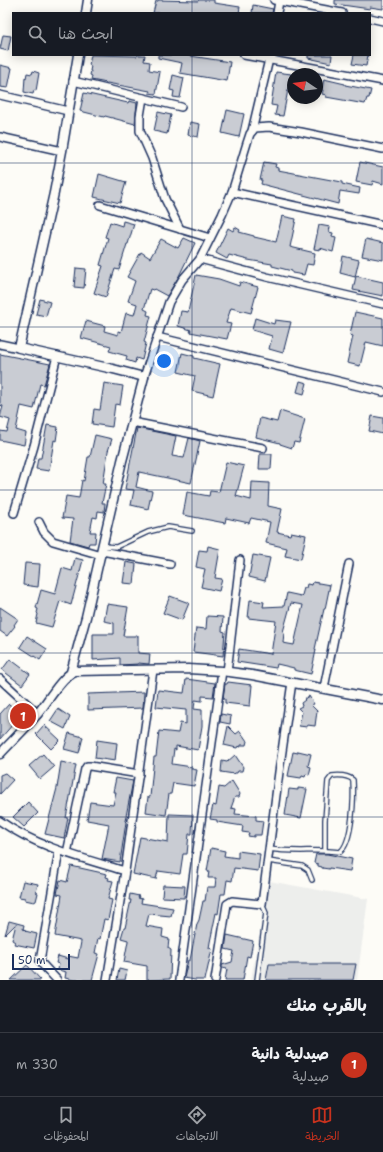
<!DOCTYPE html>
<html lang="ar">
<head>
<meta charset="utf-8">
<style>
  :root { --surface:#171b24; --page:#20242c; --text:#f1f3f6; --muted:#9ea1a6; --line:#363941; --accent:#c8321e }
  body { margin:0; font-family:"Shantell Sans","Playpen Sans Arabic",sans-serif; background:var(--page); color:var(--text); direction:rtl }
  .compass { position:absolute; left:287px; top:68px; width:36px; height:36px; border-radius:50%; background:var(--surface); box-shadow:0 2px 10px #0003; rotate:283deg }
  .scale { position:absolute; left:12px; bottom:10px; width:58px; box-sizing:border-box; padding-left:4px; border:2px solid #1b2f5e; border-top:0; font-size:11px; line-height:14px; white-space:nowrap; color:#1b2f5e; -webkit-text-stroke:3px #fdfcf7; paint-order:stroke }
  .you { position:absolute; left:164px; top:361px; width:14px; height:14px; margin:-10px; border:3px solid #fff; border-radius:50%; background:#1a73e8; box-shadow:0 0 0 6px #1a73e833 }
  .badge { display:grid; place-items:center; width:26px; height:26px; border-radius:50%; background:var(--accent); color:#fff; font-size:13px; font-weight:700 }
  .pin { position:absolute; translate:-50% -50%; border:2px solid #fff; box-shadow:0 1px 4px #0006 }
  .list { margin:0; padding:0; list-style:none }
  h2 { display:flex; justify-content:space-between; align-items:center; height:52px; margin:0; padding:0 16px; font-size:17px }
  h2 small { font-size:13px; font-weight:400; color:var(--muted) }
  .list li { display:grid; grid-template-columns:26px 1fr auto; gap:12px; align-items:center; box-sizing:border-box; height:64px; padding:0 16px; border-top:1px solid var(--line) }
  .list b { display:block; font-size:15px; white-space:nowrap }
  .list p { margin:0; font-size:13px; white-space:nowrap; color:var(--muted) }
  .list em { font-size:13px; font-style:normal; color:var(--muted) }
  .icon { flex:none; width:22px; height:22px; fill:none; stroke:currentColor; stroke-width:2; stroke-linecap:round; stroke-linejoin:round }
  .map { position:relative; flex:none; width:383px; height:980px; overflow:hidden; direction:ltr }
  .search { position:absolute; background:var(--surface); box-shadow:0 2px 10px #0003; left:12px; right:12px; top:12px; height:44px; display:flex; align-items:center; gap:10px; box-sizing:border-box; padding:0 14px; border-radius:0px; color:var(--muted); font-size:15px }
  .sheet { height:116px; background:var(--surface) }
  nav { display:flex; justify-content:space-around; align-items:center; box-sizing:border-box; height:56px; border-top:1px solid var(--line); background:var(--surface); font-size:11px; color:var(--muted) }
  nav a { display:grid; justify-items:center; gap:2px }
  nav .on { color:var(--accent) }
  .map>svg:first-child { display:block }
</style>
</head>
<body>
<div class="map">
<svg width="383" height="980" viewBox="0 0 383 980">
  <rect width="100%" height="100%" fill="#fdfcf7"/>
  <filter id="ink" filterUnits="userSpaceOnUse"><feTurbulence type="fractalNoise" baseFrequency=".025" numOctaves="2"/><feDisplacementMap in="SourceGraphic" scale="8" xChannelSelector="R" yChannelSelector="G"/><feConvolveMatrix kernelMatrix="1 2 1 2 8 2 1 2 1" color-interpolation-filters="sRGB"/></filter>
  <g filter="url(#ink)">
    <!-- built -->
    <path fill="#edeeec" d="M269 881 368 899 357 980H251Z"/>
    <!-- building -->
    <g fill="#c9ccd3" stroke="#1b2f5e" fill-rule="evenodd">
      <path d="M158 0 198 1 199 0H214V3L240 7 239 13H153L156 1H158Z"/>
      <path d="M335 0H383V9L370 7V9L335 4Z"/>
      <path d="M253 5 273 9 272 13H252Z"/>
      <path d="M3 35 11 36 8 51 0 49Z"/>
      <path d="M91 55 137 56 138 55H145L144 61 150 62 149 70 160 72 156 94 149 93 150 91 91 80 92 76 90 75 91 71H90L91 66 89 65Z"/>
      <path d="M158 55H184L230 62 227 81 180 73 182 63 158 58Z"/>
      <path d="M308 55H332L331 63 308 58Z"/>
      <path d="M354 55H368L366 66 352 64Z"/>
      <path d="M0 65 12 68 8 88 0 87Z"/>
      <path d="M33 71 39 73 36 91 34 90 33 94 24 92 25 77 26 78 27 73 32 74Z"/>
      <path d="M276 72 291 74 283 116 275 115 277 106 271 105Z"/>
      <path d="M173 75 184 78 180 98 173 97 174 91 170 90Z"/>
      <path d="M324 79 345 84V85L371 90 369 98H367L365 104 326 97V95L322 94 323 90H322Z"/>
      <path d="M84 93 128 103 129 101 137 103 135 124 105 116 104 117 80 111Z"/>
      <path d="M227 110 244 114 239 137 222 133Z"/>
      <path d="M158 112 171 115 167 134 154 131Z"/>
      <path d="M190 122 200 124 198 137 188 135Z"/>
      <path d="M264 162 276 164 275 167 278 168V170L342 182V184L360 188 359 194 340 191 338 204 261 184 262 180H260Z"/>
      <path d="M360 162 383 167V184L373 181 372 185 356 182Z"/>
      <path d="M99 174 126 182 120 203 94 197Z"/>
      <path d="M282 216 296 219 290 247 315 253 313 265 307 264 304 275 292 273V271L272 266V264L248 260 229 255 227 259 216 253 228 228 233 231 235 227 240 230 239 232 254 236V237L276 242Z"/>
      <path d="M123 221 134 224 128 244H127L119 270 115 269 106 297 94 293 103 266 100 265 108 238 105 237 110 222 122 226Z"/>
      <path d="M319 225 330 227 329 232 333 233 332 237 336 238 333 252 320 248V250L314 249Z"/>
      <path d="M184 238 195 243 179 276 167 296 154 289 153 290 150 289 144 309 148 311 147 315 151 316 144 342 146 343 142 360 136 358 135 363 126 360 127 356 109 351 111 346 81 338 86 321 105 326 104 331 118 335V331L121 332 126 313 134 315 137 304 128 301 135 281 127 277 141 252 150 258 161 239 178 248Z"/>
      <path d="M366 239 383 243V260L362 256Z"/>
      <path d="M343 256 359 260 355 277 340 273Z"/>
      <path d="M76 268 86 269 84 288 74 287Z"/>
      <path d="M196 275 219 279 239 286 240 282 258 287 251 313 231 308 226 323 231 324 227 339 190 332 191 330 178 326 181 311 188 312Z"/>
      <path d="M356 276 383 282V296L353 290Z"/>
      <path d="M40 299 50 302 46 316 36 314Z"/>
      <path d="M355 312 383 318V346L366 342 360 366 347 363 353 336 350 335Z"/>
      <path d="M255 318 274 324 275 320 291 322 283 353 269 349 272 336 252 330Z"/>
      <path d="M182 353 194 356V358L220 364 213 396 192 391 195 376 178 372Z"/>
      <path d="M0 354 50 364 44 385 40 384 34 409 21 406 16 430 26 433 24 445 0 440V431L7 432 10 420 0 417 3 406 0 405Z"/>
      <path d="M300 381 307 383 304 394 297 392Z"/>
      <path d="M104 383 123 386 120 405 115 404 112 427 92 424 94 409 100 410Z"/>
      <path d="M280 411 305 419 299 443 294 442 292 448 280 444V443L256 437 260 418 277 422Z"/>
      <path d="M372 416 383 418V434L369 431Z"/>
      <path d="M47 425 58 427 56 441 54 440 49 471 36 469 38 458H41Z"/>
      <path d="M137 428 176 436 172 456 184 458 189 438 200 441 191 483 139 472 136 487 152 491 148 509 131 505 134 490 125 489Z"/>
      <path d="M95 435 112 439 108 451 103 484H106L102 503H105L104 512 98 511 97 518 93 517 90 532H96L95 543H89L88 546 70 541 73 519 62 518 66 496 79 498 82 480 84 481 88 457H90Z"/>
      <path d="M260 454H272L271 469H259Z"/>
      <path d="M226 462 244 466 236 496 251 500 252 482 269 483 268 506 282 509 277 532 290 535 291 532 306 535 301 559 285 556 287 548 266 543 270 522 251 518 249 523 226 518 225 523 183 515 187 492 209 496 210 491 219 492Z"/>
      <path d="M208 546 220 549 215 578 222 579 219 591 201 587 205 569 196 567 199 550 207 551Z"/>
      <path d="M253 555 270 558 265 581 249 577Z"/>
      <path d="M75 558 83 560 71 605 60 601 52 627 36 623 38 614 37 613 38 609 36 608 41 590 55 594 62 568 72 571Z"/>
      <path d="M126 562 136 564 134 584 123 583Z"/>
      <path d="M25 563 40 564 38 587 23 585Z"/>
      <path d="M313 582 330 585 325 609H324L315 649 316 650 311 674 294 670V668L277 664 276 668 237 662 239 649 271 654 276 621 248 618 250 600 264 602 263 607 284 606 287 593 301 596 302 595 304 588H306L307 584 312 585ZM291 603 303 605 294 645 283 643 284 632H283Z"/>
      <path d="M170 596 189 603 182 620 163 613Z"/>
      <path d="M107 604 128 607 123 636H138V653L150 654 149 664 138 663V664L120 665V658L93 660V634H114V623L104 621Z"/>
      <path d="M0 607 18 619 14 625 15 626 7 636 0 631Z"/>
      <path d="M207 616 223 617 222 631 225 632 223 656 193 652 196 628 206 629Z"/>
      <path d="M27 636 47 649 40 660 20 647Z"/>
      <path d="M10 659 30 674 22 685 2 670Z"/>
      <path d="M186 679 215 683 213 697 202 696V701L195 700 194 709 202 710V726L198 750 176 746V750L174 749 172 764 192 767V769L197 770 194 786 173 783 171 794H169L166 815 146 812 148 797H150L154 757H156L159 731 178 733 180 723 186 724V710L156 707 158 690 184 693Z"/>
      <path d="M228 682 252 685 250 706 225 703V699L223 698 225 684H227Z"/>
      <path d="M144 692 143 708 88 710V694Z"/>
      <path d="M309 696 314 704 311 705 317 711 315 726 307 725V727L299 726 302 712 298 708 302 706 301 703 305 700 304 699Z"/>
      <path d="M9 704 21 715 0 739V714Z"/>
      <path d="M58 709 70 717 65 729 50 721Z"/>
      <path d="M221 714 231 716 230 724 220 722Z"/>
      <path d="M44 725 60 740 51 749 36 734Z"/>
      <path d="M228 726 236 734 240 731 247 741 246 745H241V747L238 746 237 748 224 745Z"/>
      <path d="M69 733 83 737 79 753 64 749Z"/>
      <path d="M97 740 117 743 115 761 95 758Z"/>
      <path d="M298 751 311 754 308 766 311 767 309 775 306 774 305 777 302 776 301 778 288 776 293 752 298 753Z"/>
      <path d="M43 754 54 767 40 779 29 766Z"/>
      <path d="M235 755 243 767 242 771H238L237 773H235L234 774 221 772 222 761 227 762Z"/>
      <path d="M61 762 76 765 66 818H68L64 838 45 834 57 788Z"/>
      <path d="M5 773 13 780 0 794V775Z"/>
      <path d="M116 778 133 781 125 821 126 822 120 862 102 859 109 824 87 820 90 802 113 805 116 792H113Z"/>
      <path d="M232 781 240 794 239 797H235L231 808 236 809 235 814 256 816V820L263 821 261 835H254V837L248 836 249 833 242 832 243 826 217 822V820L210 819 213 805 216 806 219 787 224 788Z"/>
      <path d="M298 788 307 789 301 818 285 815 289 789 298 790Z"/>
      <path d="M28 802 38 813 24 827 13 817Z"/>
      <path d="M169 814 193 815 192 834H189L187 854H183L180 874 158 871 156 879 133 874 140 837 168 842Z"/>
      <path d="M211 848 225 851 224 856 238 858V851L260 854 258 871 234 868 232 881 227 880 225 894H221L218 914 216 913 210 942 209 948 212 949 205 980H195L184 978 188 960H190L197 924 199 920 203 901H205L207 887H215L216 878H208L209 871H207Z"/>
      <path d="M316 854H327L352 859 350 871 329 868V869L322 868V867L318 866V864L314 863Z"/>
      <path d="M71 866 107 874 106 877 109 878 108 880 113 881 108 899 112 900 108 920 104 919 100 939 98 938 95 953 99 954 92 980H74L65 978 66 972 58 970 59 964 56 963 58 956 68 959V956L78 958 81 942V941L55 936 62 895 57 894 60 880 67 882Z"/>
      <path d="M23 881 38 884 36 892 38 893 36 901 34 902 25 900V898L19 897Z"/>
      <path d="M163 885 185 886 184 898 162 897Z"/>
      <path d="M130 894 139 896 138 898 142 899 141 903 173 908 171 916 149 914 146 926 163 929 162 937 169 939 168 948 171 950 170 979 147 980V966L124 962 128 941V940L121 938 124 928H125L131 900H129Z"/>
      <path d="M9 921 24 925 23 929 26 930 25 931 37 934 34 948 14 944 15 942 12 940 16 924 5 935Z"/>
      <path d="M227 935 253 941 250 957 247 956 243 980H225L227 969 222 968V965L232 962 234 951 225 949Z"/>
      <path d="M269 964H356L353 980H266Z"/>
      <path d="M27 965 41 980H11Z"/>
      <path d="M119 969 127 971 125 980H117Z"/>
    </g>
    <g fill="none" stroke-linecap="round" stroke-linejoin="round">
      <!-- service casing -->
      <g stroke="#1b2f5e" stroke-width="6">
        <g id="service">
          <path d="M103 546 116 547 148 532 168 527 192 531"/>
          <path d="M269 849C293 853 316 849 340 852 353 842 354 796 353 780 347 775 340 775 332 776L328 781 325 820V850"/>
          <path d="M268 861 302 866 308 870 312 880"/>
          <path d="M257 980 266 913 262 904"/>
        </g>
      </g>
      <!-- minor casing -->
      <g stroke="#1b2f5e" stroke-width="10">
        <g id="minor">
          <path d="M274 0 342 13"/>
          <path d="M277 13 279 1"/>
          <path d="M370 18 383 21"/>
          <path d="M244 55 383 81"/>
          <path d="M73 81 181 107"/>
          <path d="M0 95 68 111"/>
          <path d="M143 98 140 116V131L152 158 165 199 180 229"/>
          <path d="M252 131 270 55"/>
          <path d="M0 137 62 151"/>
          <path d="M232 192 383 225"/>
          <path d="M100 205 210 238"/>
          <path d="M200 259 267 277 383 304"/>
          <path d="M157 337 383 392"/>
          <path d="M0 344 19 348"/>
          <path d="M144 377 169 302 182 280 200 259 222 215 232 192 247 143 250 134 255 128 269 127 301 132 383 149"/>
          <path d="M132 422 263 448"/>
          <path d="M14 513 34 446 57 356"/>
          <path d="M39 522 44 532 53 541 101 555"/>
          <path d="M102 551 170 564"/>
          <path d="M227 672 240 560"/>
          <path d="M0 679 38 714"/>
          <path d="M324 688 349 564"/>
          <path d="M0 821C37 847 82 858 125 871L107 980"/>
          <path d="M67 853 85 769 87 766H90L139 774"/>
          <path d="M125 871 153 670"/>
          <path d="M57 980 42 964 40 961 59 851"/>
          <path d="M179 980 222 671"/>
          <path d="M215 980 227 904 232 901 262 904 279 772 292 682"/>
        </g>
      </g>
      <!-- tertiary casing -->
      <g stroke="#1b2f5e" stroke-width="11">
        <g id="tertiary">
          <path d="M86 13 88 0"/>
          <path d="M71 672 86 617 122 461 144 377 113 369 19 348 54 193 62 151 78 55"/>
          <path d="M0 754C13 740 27 727 39 712 48 701 62 676 75 671L188 669 222 671 252 675 383 700"/>
        </g>
      </g>
      <!-- service -->
      <use href="#service" stroke="#fdfcf7" stroke-width="3.5"/>
      <!-- minor -->
      <use href="#minor" stroke="#fdfcf7" stroke-width="7"/>
      <!-- tertiary -->
      <use href="#tertiary" stroke="#fdfcf7" stroke-width="8"/>
    </g>
  </g>
  <!-- grid -->
  <path fill="none" stroke="#1b2f5e" stroke-width="1" stroke-opacity="0.55" d="M192 0V13M192 55V980M0 163H383M0 327H383M0 490H383M0 653H383M0 817H383"/>
</svg>
<svg class="compass" viewBox="-18 -18 36 36"><path d="M0-13l5 13h-10z" fill="#e53935"/><path d="M0 13l5-13h-10z" fill="#9ea1a6"/></svg>
<div class="scale">50 m</div>
<div class="you"></div>
<div class="pin badge" style="left:23px;top:716px">1</div>
<div class="search"><svg class="icon" aria-label="search" viewBox="0 0 24 24"><circle cx="10" cy="10" r="6"/><path d="M15 15l6 6"/></svg>ابحث هنا</div>
</div>
<section class="sheet">
<h2>بالقرب منك<small></small></h2>
<ul class="list">
<li><span class="badge">1</span><div><b>صيدلية دانية</b><p>صيدلية</p></div><em>330 m</em></li>
</ul>
</section>
<nav>
<a class="on"><svg class="icon" aria-label="map" viewBox="0 0 24 24"><path d="M3 6l6-2 6 2 6-2v14l-6 2-6-2-6 2zM9 4v14M15 6v14"/></svg>الخريطة</a>
<a><svg class="icon" aria-label="directions" viewBox="0 0 24 24"><path d="M12 3l9 9-9 9-9-9zM9 14v-3h6M13 9l2 2-2 2"/></svg>الاتجاهات</a>
<a><svg class="icon" aria-label="saved" viewBox="0 0 24 24"><path d="M7 4h10v16l-5-4-5 4z"/></svg>المحفوظات</a>
</nav>
</body>
</html>
